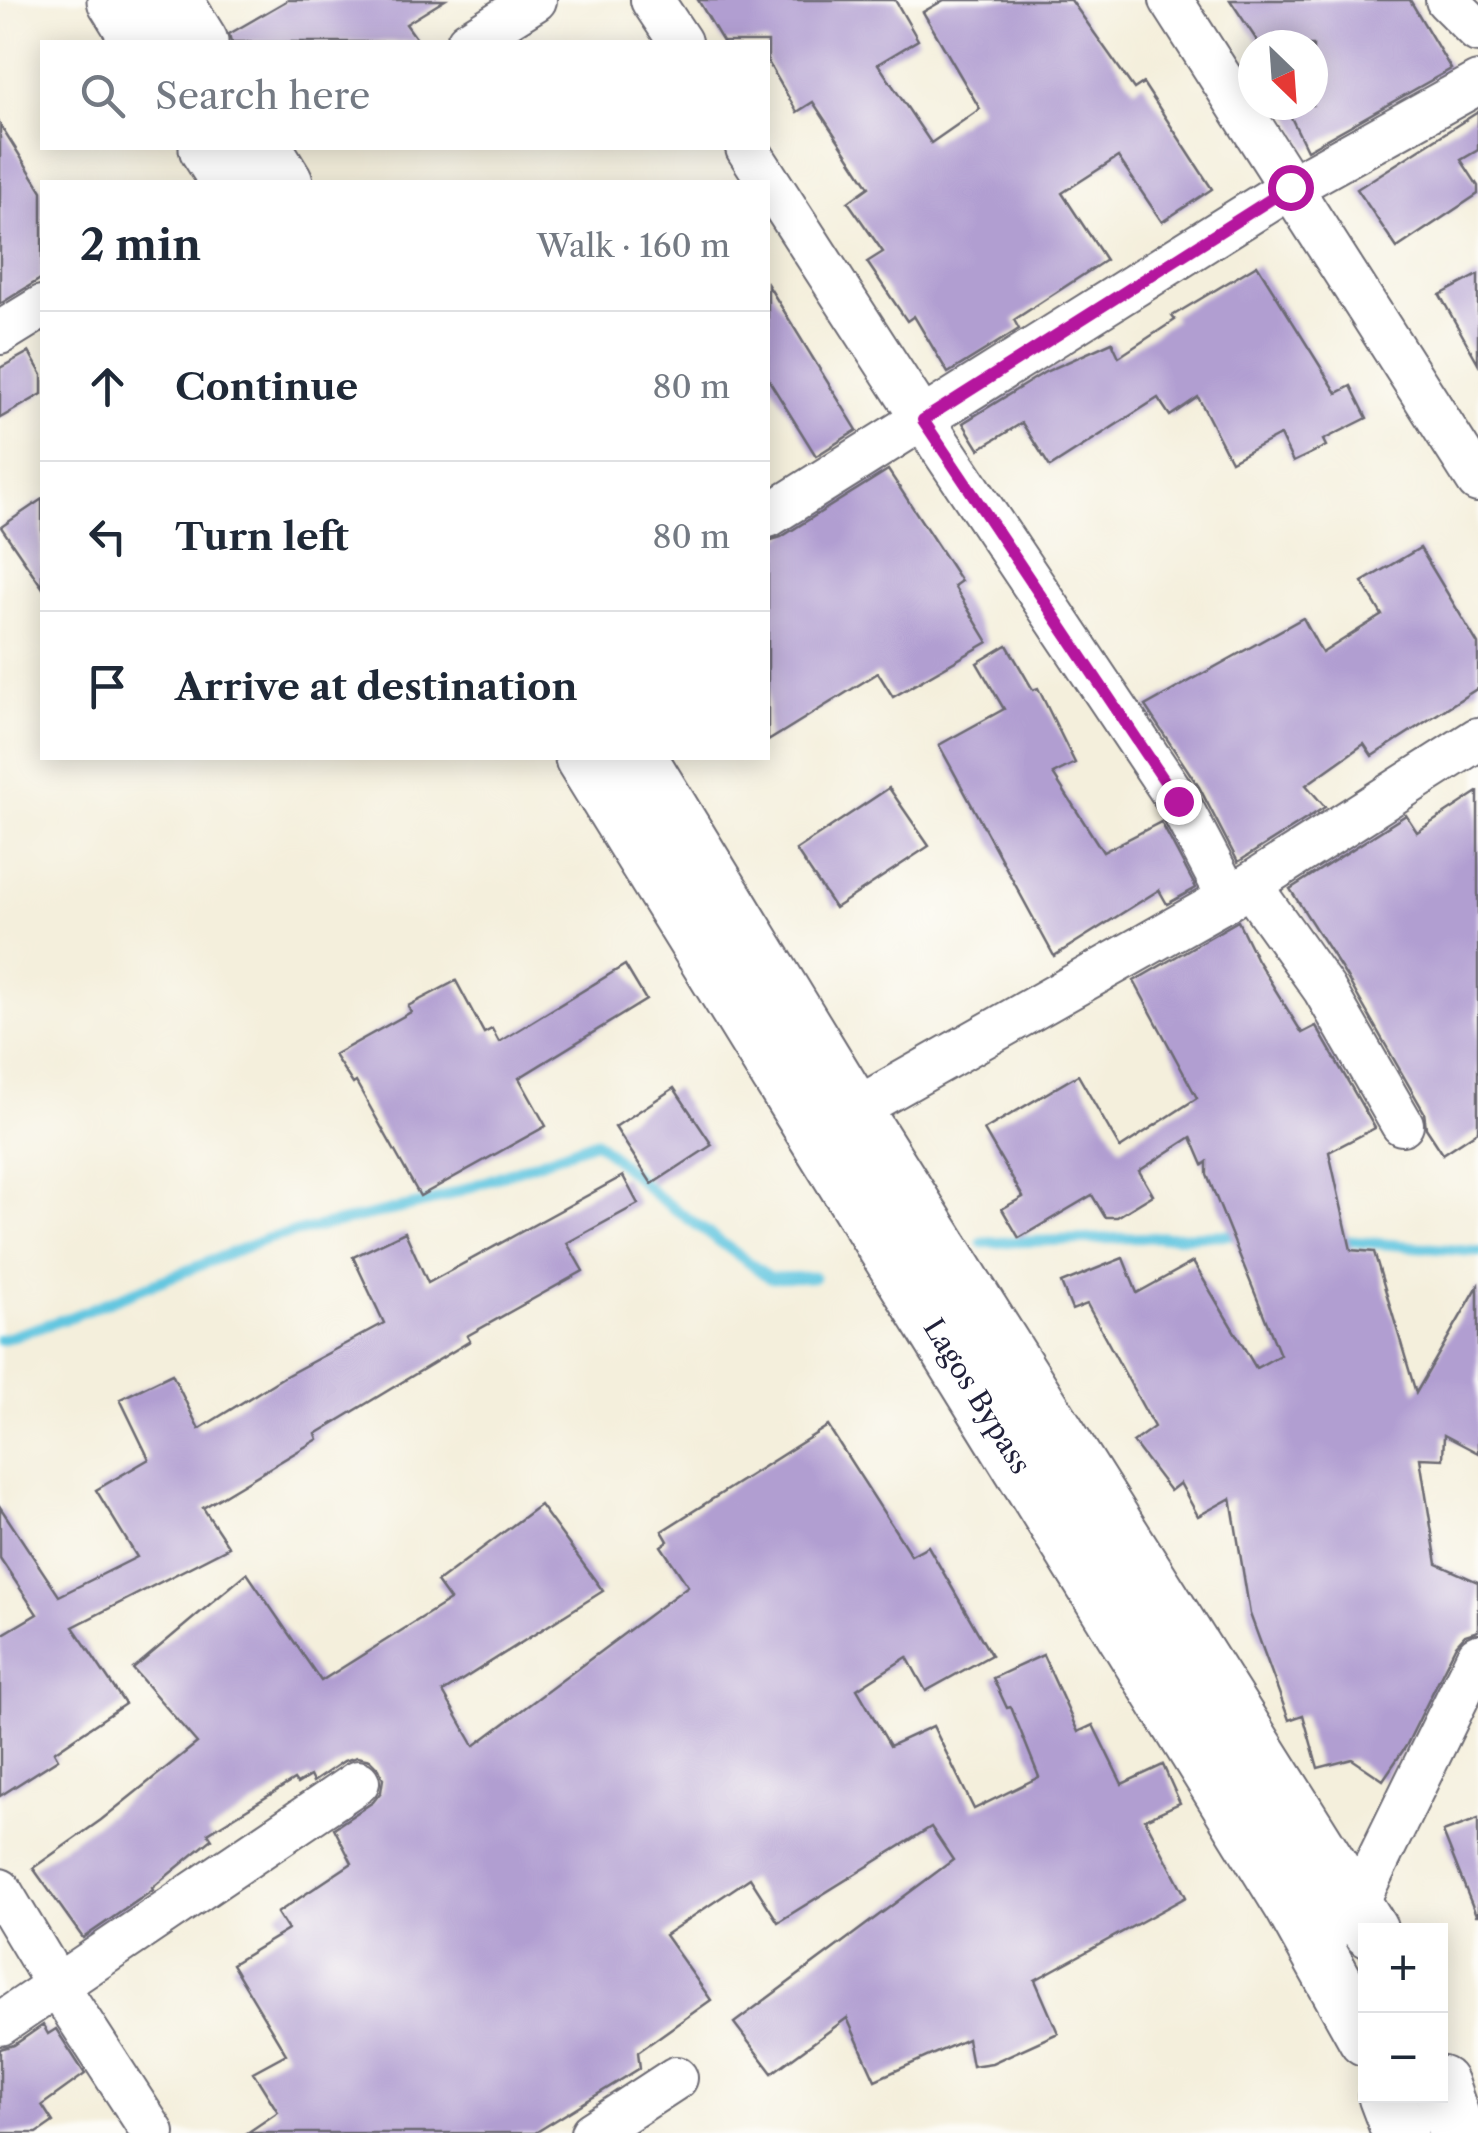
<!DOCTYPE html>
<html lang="en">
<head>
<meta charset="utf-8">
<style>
  :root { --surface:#fff; --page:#f6f6f7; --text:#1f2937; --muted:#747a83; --line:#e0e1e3 }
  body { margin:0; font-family:"Libre Caslon Text",serif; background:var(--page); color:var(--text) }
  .controls { position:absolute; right:30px; bottom:30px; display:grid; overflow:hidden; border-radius:0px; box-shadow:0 5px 25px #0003 }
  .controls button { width:90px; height:90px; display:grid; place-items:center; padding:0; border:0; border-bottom:2px solid var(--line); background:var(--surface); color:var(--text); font:50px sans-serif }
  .compass { position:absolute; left:1238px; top:30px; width:90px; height:90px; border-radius:50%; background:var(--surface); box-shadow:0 5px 25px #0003; rotate:155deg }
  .stop { position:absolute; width:30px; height:30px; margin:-22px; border:8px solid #b5179e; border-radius:50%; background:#fff }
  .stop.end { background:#b5179e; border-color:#fff; box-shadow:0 2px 10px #0008 }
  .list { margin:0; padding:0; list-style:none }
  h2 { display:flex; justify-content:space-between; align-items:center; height:130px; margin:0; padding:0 40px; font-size:42px }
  h2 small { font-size:32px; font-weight:400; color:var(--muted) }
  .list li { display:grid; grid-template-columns:65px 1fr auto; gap:30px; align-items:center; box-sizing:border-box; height:150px; padding:0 40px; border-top:2px solid var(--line) }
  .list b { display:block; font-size:38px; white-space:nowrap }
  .list em { font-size:32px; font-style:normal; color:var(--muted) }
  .icon { flex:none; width:55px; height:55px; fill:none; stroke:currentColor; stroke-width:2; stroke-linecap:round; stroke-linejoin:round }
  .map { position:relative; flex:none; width:1478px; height:2133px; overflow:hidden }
  .search { position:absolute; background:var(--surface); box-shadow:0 5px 25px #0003; left:40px; top:40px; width:730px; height:110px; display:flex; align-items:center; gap:25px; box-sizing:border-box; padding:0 35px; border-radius:0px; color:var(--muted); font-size:38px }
  .panel { position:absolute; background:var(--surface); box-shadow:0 5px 25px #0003; left:40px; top:180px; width:730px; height:580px; border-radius:0px }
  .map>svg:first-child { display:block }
</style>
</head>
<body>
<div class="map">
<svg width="1478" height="2133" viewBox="0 0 1478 2133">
  <rect width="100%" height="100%" fill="#fdfcf7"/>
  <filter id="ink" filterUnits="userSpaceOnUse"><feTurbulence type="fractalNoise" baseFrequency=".01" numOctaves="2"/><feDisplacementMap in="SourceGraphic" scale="20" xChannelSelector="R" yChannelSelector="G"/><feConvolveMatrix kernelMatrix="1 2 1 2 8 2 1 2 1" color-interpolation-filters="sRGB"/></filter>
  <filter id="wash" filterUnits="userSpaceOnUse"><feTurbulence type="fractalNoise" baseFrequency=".0048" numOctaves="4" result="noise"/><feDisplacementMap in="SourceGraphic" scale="40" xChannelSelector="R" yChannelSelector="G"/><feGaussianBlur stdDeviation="2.25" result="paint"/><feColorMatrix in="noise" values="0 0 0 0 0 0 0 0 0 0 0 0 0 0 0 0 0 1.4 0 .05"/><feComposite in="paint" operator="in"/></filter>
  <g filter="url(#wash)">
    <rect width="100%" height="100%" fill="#f4efdc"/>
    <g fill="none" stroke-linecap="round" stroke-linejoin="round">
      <!-- stream -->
      <g stroke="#62c6e0" stroke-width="11">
        <path d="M1338 1240 1478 1252"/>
        <path d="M982 1243 1245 1234"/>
        <path d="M0 1340 68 1318 266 1239 429 1202 596 1141 657 1196 770 1278 814 1277"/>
      </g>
    </g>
    <g id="blocks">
      <!-- building -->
      <g fill="#b19ed1">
        <path d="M288 0H445L406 24 419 42H231L229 34Z"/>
        <path d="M698 0H895L918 40 878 64 931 143 980 109 923 12 944 0H1071L1134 89 1143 83 1212 189 1162 222 1118 157 1062 193 1106 260 1014 320 1019 329 948 373 914 316 907 321 867 262 883 252 848 202 869 187 813 102 797 112 768 62V42H723Z"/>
        <path d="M1230 0H1410L1451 69 1307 150 1287 109 1295 105H1313V45H1260Z"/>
        <path d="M1478 112V150L1461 160 1478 186V194L1397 248 1357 189Z"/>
        <path d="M0 124 42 191V278L0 304Z"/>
        <path d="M1257 265 1337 393 1351 386 1367 418 1323 440 1326 446 1293 462 1280 435 1231 461 1198 397 1170 416 1158 398 1050 467 1022 423 979 449 963 423 1045 372 1112 342 1119 357 1175 320 1172 316Z"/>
        <path d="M1478 275V363L1440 295Z"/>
        <path d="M768 285 857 430 816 456 768 379Z"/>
        <path d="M29 352 42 375V394L0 418V368Z"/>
        <path d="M888 470 961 581 954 586 988 642 893 697 878 673 768 741V541L781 537Z"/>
        <path d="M42 499V587L1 527Z"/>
        <path d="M1420 548 1478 644V688L1372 756 1364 744 1306 785 1325 807 1238 862 1199 787 1145 706 1303 618 1322 653 1382 615 1362 582Z"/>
        <path d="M1007 645 1033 690 1038 688 1075 763 1053 774 1103 852 1161 822 1196 888 1167 904 1159 890 1054 956 939 745 1004 709 977 663Z"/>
        <path d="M889 788 929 846 835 908 796 850Z"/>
        <path d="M1478 792V1131L1443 1154 1426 1128 1424 1112 1346 976 1290 889 1406 815 1417 832Z"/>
        <path d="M1238 921 1257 960 1302 1033 1316 1026 1375 1128 1329 1152 1351 1250 1374 1252 1416 1393 1478 1286V1453L1444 1435 1443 1459 1420 1458 1437 1564 1478 1582V1631L1465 1635 1456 1645 1406 1746 1383 1780 1352 1759 1318 1768 1303 1715 1289 1720 1250 1614 1231 1498 1198 1516 1180 1483 1170 1491 1133 1442 1154 1427 1087 1304 1072 1310 1061 1283 1123 1258 1137 1293 1193 1262 1256 1368 1280 1355 1207 1175V1162L1203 1165 1191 1137 1139 1171 1153 1195 1117 1217H1105L1092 1195 1019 1238 1002 1209 1023 1197 984 1130 1078 1075 1120 1148 1197 1098 1134 981Z"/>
        <path d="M625 965 646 1000 519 1078 546 1126 420 1196 356 1082 353 1084 334 1055 411 1012 408 1006 456 981 484 1033 492 1029 499 1042Z"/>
        <path d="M674 1088 712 1145 652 1184 615 1127Z"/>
        <path d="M623 1176 638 1204 567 1243 583 1271 467 1336 470 1341 316 1434 318 1439 203 1508 229 1547 73 1627 125 1704 54 1752 58 1759 0 1796V1636L37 1614 0 1558V1507L59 1596 137 1557 96 1490 149 1459 120 1399 172 1374 199 1429 282 1378 384 1323 353 1257 405 1232 428 1283Z"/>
        <path d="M828 1426 911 1555 928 1546 991 1655 926 1691 907 1657 857 1689 890 1746 933 1726 974 1809 1039 1777 1011 1707 1007 1708 993 1678 1043 1655 1078 1732 1093 1725 1122 1784 1163 1765 1180 1803 1145 1819 1186 1897 1035 1980 1058 2033 992 2063 972 2066 967 2039 875 2080 847 2018 772 2073 734 2023 953 1860 931 1827 778 1922 750 1878 665 1935 711 2000 638 2052 640 2068 535 2133H247L278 2112 253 2072 286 2054 232 1964 288 1930 277 1913 352 1863 334 1828 373 1802 381 1792 383 1779 379 1769 370 1760 357 1757 344 1761 313 1782 310 1776 297 1784 294 1780 208 1833 212 1839 152 1888 153 1890 83 1938 33 1868 101 1820 197 1743 133 1669 247 1573 321 1681 450 1600 437 1582 540 1505 603 1591 443 1692 474 1746 688 1586 661 1546 668 1541 662 1531Z"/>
        <path d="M1478 1819V1915H1476L1443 1832Z"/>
        <path d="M43 2025 48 2034 56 2029 85 2074 42 2105 53 2122 37 2133H0V2049L14 2045Z"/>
      </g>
    </g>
  </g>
  <g filter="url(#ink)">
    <use href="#blocks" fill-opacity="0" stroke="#6c6a73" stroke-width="2.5"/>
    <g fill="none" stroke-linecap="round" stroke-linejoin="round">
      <!-- street casing -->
      <g stroke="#6c6a73" stroke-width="46">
        <g id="street">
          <path d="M652 0 680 42"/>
          <path d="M1171 0 1478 481"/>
          <path d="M1447 0 1478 31"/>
          <path d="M468 42 535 0"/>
          <path d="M747 148 923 420 1178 801 1229 898"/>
          <path d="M0 333 42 307"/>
          <path d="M768 516 1291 187 1478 83"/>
          <path d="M1250 885 1324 989 1402 1124"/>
          <path d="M854 1110 1229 898 1478 739"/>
          <path d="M0 1890 57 1985 153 2133"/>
          <path d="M1338 1925 1356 1905 1478 1656"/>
          <path d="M0 2024 358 1782"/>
          <path d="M592 2133 676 2078"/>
        </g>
      </g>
      <!-- secondary casing -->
      <g stroke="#6c6a73" stroke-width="59">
        <g id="secondary">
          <path d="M115 0 141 42"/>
          <path d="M174 0 200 42"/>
          <path d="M207 148 229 182"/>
          <path d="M264 148 285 182"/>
          <path id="s1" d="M583 758 1292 1905 1366 2038"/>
          <path d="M639 758 854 1110 1370 1930"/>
          <path d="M1440 2084 1457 2133"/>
          <path d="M1386 2096 1400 2133"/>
        </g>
      </g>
      <!-- street -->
      <use href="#street" stroke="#fff" stroke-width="42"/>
      <!-- secondary -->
      <use href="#secondary" stroke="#fff" stroke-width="55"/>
    </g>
  </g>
  <g fill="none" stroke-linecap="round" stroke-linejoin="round" filter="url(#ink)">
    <!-- route -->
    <path stroke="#b5179e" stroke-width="12" d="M1178 801 923 420 1290 187"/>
  </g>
  <g text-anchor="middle" stroke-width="8" stroke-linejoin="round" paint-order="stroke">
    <!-- street labels -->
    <g font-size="28" fill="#22223b" stroke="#fdfcf7">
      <text dy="10" stroke="none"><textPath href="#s1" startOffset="750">Lagos Bypass</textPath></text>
    </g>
  </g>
</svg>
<div class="controls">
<button>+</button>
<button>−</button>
</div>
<svg class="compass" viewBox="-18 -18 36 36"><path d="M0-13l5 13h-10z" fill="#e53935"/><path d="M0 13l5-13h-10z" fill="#747a83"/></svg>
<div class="stop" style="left:1290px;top:187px"></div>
<div class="stop end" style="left:1178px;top:801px"></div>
<div class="search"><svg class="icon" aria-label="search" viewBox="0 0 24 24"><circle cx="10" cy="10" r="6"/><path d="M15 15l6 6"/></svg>Search here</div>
<section class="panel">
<h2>2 min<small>Walk · 160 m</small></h2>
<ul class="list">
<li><svg class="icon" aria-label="ahead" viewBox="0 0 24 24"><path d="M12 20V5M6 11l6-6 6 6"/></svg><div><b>Continue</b></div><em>80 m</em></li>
<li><svg class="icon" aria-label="left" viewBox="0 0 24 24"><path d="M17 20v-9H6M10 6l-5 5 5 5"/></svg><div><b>Turn left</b></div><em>80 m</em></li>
<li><svg class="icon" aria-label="arrive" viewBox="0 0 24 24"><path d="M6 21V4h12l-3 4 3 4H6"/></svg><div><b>Arrive at destination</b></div></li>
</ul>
</section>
</div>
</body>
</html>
